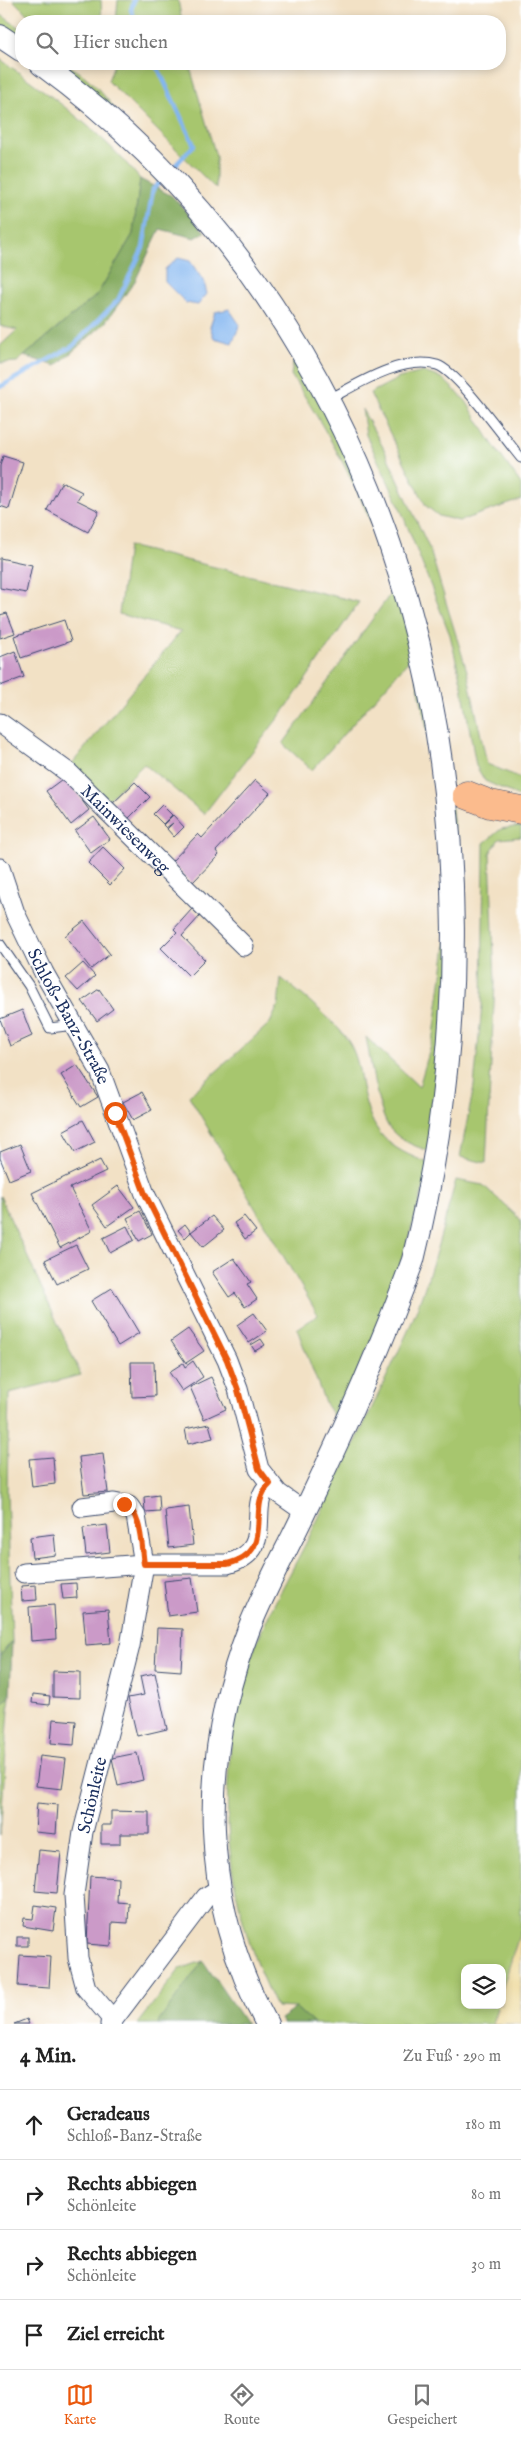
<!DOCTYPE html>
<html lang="de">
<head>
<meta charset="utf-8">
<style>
  :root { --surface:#fff; --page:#f2f2f2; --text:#222; --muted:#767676; --line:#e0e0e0; --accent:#ea580c }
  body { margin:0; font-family:"IM FELL English",serif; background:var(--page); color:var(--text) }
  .controls { position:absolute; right:15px; bottom:15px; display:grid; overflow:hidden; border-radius:10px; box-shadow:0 2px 8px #0003 }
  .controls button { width:45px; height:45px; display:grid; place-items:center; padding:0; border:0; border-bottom:1px solid var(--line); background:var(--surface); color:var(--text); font:25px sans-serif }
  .stop { position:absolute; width:15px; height:15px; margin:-11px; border:4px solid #ea580c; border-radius:50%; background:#fff }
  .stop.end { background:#ea580c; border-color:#fff; box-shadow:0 1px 5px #0008 }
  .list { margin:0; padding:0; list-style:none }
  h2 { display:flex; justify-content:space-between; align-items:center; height:65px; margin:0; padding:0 20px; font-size:21px }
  h2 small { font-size:16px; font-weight:400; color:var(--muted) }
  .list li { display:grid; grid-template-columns:32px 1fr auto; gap:15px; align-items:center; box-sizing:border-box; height:70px; padding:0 20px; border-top:1px solid var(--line) }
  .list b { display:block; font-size:19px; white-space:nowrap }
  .list p { margin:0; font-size:16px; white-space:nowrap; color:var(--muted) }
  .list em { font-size:16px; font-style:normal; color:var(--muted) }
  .icon { flex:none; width:28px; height:28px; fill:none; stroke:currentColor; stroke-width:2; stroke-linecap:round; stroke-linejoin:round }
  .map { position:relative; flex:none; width:521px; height:2024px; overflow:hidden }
  .search { position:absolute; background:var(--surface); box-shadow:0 2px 8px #0003; left:15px; right:15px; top:15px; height:55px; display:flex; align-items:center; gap:12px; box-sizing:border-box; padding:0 18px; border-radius:20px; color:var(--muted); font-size:19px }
  .sheet { height:345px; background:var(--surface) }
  nav { display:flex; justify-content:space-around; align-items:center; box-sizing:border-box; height:70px; border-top:1px solid var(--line); background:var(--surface); font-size:14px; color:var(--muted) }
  nav a { display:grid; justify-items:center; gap:2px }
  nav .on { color:var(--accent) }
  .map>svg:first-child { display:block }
</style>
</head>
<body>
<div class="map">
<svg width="521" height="2024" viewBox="0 0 521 2024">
  <rect width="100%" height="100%" fill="#fff"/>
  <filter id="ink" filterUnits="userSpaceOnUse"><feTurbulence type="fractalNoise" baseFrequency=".02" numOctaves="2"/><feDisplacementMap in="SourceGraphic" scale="10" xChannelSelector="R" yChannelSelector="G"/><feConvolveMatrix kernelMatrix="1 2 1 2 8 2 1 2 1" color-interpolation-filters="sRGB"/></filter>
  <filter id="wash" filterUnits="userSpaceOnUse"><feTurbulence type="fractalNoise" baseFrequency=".0096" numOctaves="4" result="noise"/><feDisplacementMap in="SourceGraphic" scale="20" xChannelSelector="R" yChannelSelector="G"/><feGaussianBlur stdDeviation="1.12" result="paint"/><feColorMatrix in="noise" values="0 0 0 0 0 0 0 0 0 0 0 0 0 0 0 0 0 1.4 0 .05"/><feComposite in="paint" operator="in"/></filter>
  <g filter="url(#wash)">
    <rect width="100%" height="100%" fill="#f2e1c5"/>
    <!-- green -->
    <g fill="#a7c66e" stroke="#617a66">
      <path d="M13 0H101L102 21H34Z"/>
      <path d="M118 0H178L182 21H116Z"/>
      <path d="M0 14 21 29V39L0 24Z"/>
      <path d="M0 59C50 95 101 131 140 179L133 234 97 295 17 362 0 363V346L17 330 0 326Z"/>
      <path d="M57 64C82 64 107 99 122 118Z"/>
      <path d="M114 64H189L216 156V189L108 81Z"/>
      <path d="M294 358 302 363C341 429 378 497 404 570 420 614 427 661 436 707 452 795 463 884 461 973 460 1034 447 1095 432 1152 417 1147 402 1142 391 1130 378 1116 370 1057 366 1037L419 1087 434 1035 445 953 449 906 444 812 412 657 312 770 283 744 396 586C370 511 335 442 291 375Z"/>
      <path d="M423 372 442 378 466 401 489 439 521 484V500L459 521 439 516 426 506 370 393 399 378Z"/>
      <path d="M362 409 384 449 430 550 467 671 487 764 521 778V797L485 781 476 766 462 686 450 635 399 505 366 435Z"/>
      <path d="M128 546 359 602 286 708 204 814 144 764 108 800 70 766 181 631 119 614Z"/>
      <path d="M521 826V837L499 839 490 853 495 983 486 1163 460 1157 474 1086 482 1006 484 843 501 829Z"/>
      <path d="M281 978C301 994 344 1027 353 1050 358 1061 360 1075 362 1087 372 1135 386 1147 431 1164L390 1298 336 1420 326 1405 297 1329 318 1315 189 1096 270 1023 278 1006Z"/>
      <path d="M456 1180 483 1185 521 1220V1929L502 1990V1968H465V2005H498L492 2024H314L296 2008 276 2007C223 1902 213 1779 248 1667 264 1616 293 1571 316 1523 347 1460 378 1396 408 1331 429 1283 442 1230 456 1180Z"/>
      <path d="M0 1196 81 1375 9 1393 7 1491 12 1641 0 1656Z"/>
      <path d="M10 1696 0 1836V1707Z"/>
      <path d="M203 1961 158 2024H137L180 1969Z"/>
    </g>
    <!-- forest -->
    <g fill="#85ab61" stroke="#506d60">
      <path d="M140 179 172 196 205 232 195 238 160 229 135 281 105 323 56 366 24 356 97 295 133 234Z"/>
      <path d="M12 1641 10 1696 0 1707V1656Z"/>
      <path d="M203 1961 246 2024H158L159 2021Z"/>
      <path d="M296 2008 314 2024H283L280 2019Z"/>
    </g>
    <!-- sand -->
    <path fill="#eeda9e" stroke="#84847e" d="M521 1929V2024H492L498 2005H502V1990Z"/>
    <!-- water -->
    <g fill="#83b6f0" stroke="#4f72a7">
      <path d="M178 258 190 261 204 282 207 294 198 305 186 303 165 282V269Z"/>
      <path d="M229 309 240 325 232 343 214 338 210 327 215 312Z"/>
    </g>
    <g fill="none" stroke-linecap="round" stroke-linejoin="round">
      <!-- stream -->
      <g stroke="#83b6f0" stroke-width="4.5">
        <path d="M134 0 131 10 136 21"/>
        <path d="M156 64 194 145 171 170"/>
        <path d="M0 387 73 346 118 300 143 248 153 189 162 180"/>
      </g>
    </g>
    <g id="blocks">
      <!-- building -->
      <g fill="#cb9ac8">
        <path d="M3 456 23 462 9 509 0 506V466Z"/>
        <path d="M62 482 82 492 77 500 99 511 88 532 47 510Z"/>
        <path d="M0 558 32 565 26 593 0 588Z"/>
        <path d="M7 613 15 633 0 638V615Z"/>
        <path d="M64 620 71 641 21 658 14 636Z"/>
        <path d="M15 651 24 677 0 686V657Z"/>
        <path d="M65 777 89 810 71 825 46 791Z"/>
        <path d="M255 780 270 793 216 851 219 855 192 883 171 862 198 834 202 838Z"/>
        <path d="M135 782 150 797 127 820 111 805Z"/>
        <path d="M162 805 172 815 163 824 153 814Z"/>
        <path d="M173 815 184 827 174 837 167 829 173 823 166 828 163 825Z"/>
        <path d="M94 817 110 839 91 853 75 831Z"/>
        <path d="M103 847 125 869 110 885 88 863Z"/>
        <path d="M192 909 200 916 182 936 205 960 189 976 161 948 177 932 174 929Z"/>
        <path d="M84 921 110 954 91 969 65 936Z"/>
        <path d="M83 963 95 976 78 991 66 978Z"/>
        <path d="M99 989 113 1009 97 1021 82 1001Z"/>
        <path d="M22 1010 32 1036 10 1046 0 1019Z"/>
        <path d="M77 1065 98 1097 81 1107 61 1075Z"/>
        <path d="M142 1092 152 1110 133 1120 123 1102Z"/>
        <path d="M83 1120 95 1142 75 1152 63 1131Z"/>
        <path d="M20 1144 31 1171 9 1180 0 1158V1152Z"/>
        <path d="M100 1160 106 1171 70 1188 92 1231 60 1248 32 1193Z"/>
        <path d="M118 1186 134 1207 107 1226 92 1205Z"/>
        <path d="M140 1211 152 1234 139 1241 127 1218Z"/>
        <path d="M212 1216 224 1230 203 1247 191 1232Z"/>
        <path d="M244 1216 256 1231 245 1239 234 1223Z"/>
        <path d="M185 1224 191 1232 185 1238 178 1230Z"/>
        <path d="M127 1226 134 1240 110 1253 103 1238Z"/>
        <path d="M76 1245 88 1269 57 1284 45 1260Z"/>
        <path d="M234 1258 251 1282 247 1284 257 1299 245 1307 235 1293 229 1297 212 1272Z"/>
        <path d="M112 1288 139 1333 118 1346 91 1301Z"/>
        <path d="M254 1313 267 1331 249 1343 237 1325Z"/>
        <path d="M188 1329 204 1351 186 1363 171 1341Z"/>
        <path d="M261 1339 265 1345 255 1351 251 1345Z"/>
        <path d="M193 1361 203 1377 182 1391 169 1372 183 1363 185 1367Z"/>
        <path d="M131 1362H154L155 1396 132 1397Z"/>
        <path d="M211 1377 226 1409 204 1419 190 1387Z"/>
        <path d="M209 1424 213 1438 188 1444 185 1429Z"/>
        <path d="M103 1454 108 1492 84 1494 79 1457Z"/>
        <path d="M53 1457 55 1484 32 1487 29 1459Z"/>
        <path d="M159 1495 160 1511 145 1512 144 1497Z"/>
        <path d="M189 1507 193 1545 169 1548 165 1510Z"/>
        <path d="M107 1525 110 1552 86 1555 83 1528Z"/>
        <path d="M54 1534 56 1555 32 1558 30 1537Z"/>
        <path d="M192 1578 197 1612 168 1616 164 1581Z"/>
        <path d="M76 1583 77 1598 63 1599 61 1584Z"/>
        <path d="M36 1585 37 1600 22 1601 21 1586Z"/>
        <path d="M54 1605 56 1639 31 1641 29 1607Z"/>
        <path d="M108 1609 111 1643 86 1645 83 1611Z"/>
        <path d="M157 1628 183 1629 181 1671 155 1669Z"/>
        <path d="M53 1671 80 1672V1698L53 1697Z"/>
        <path d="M155 1673 167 1729 137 1736 128 1698 144 1695 140 1676Z"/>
        <path d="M33 1694 50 1696 49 1705 32 1703Z"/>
        <path d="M53 1719 76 1721 74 1745 51 1743Z"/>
        <path d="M137 1753 143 1780 118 1786 112 1758Z"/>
        <path d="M40 1756 66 1759 62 1789 36 1786Z"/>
        <path d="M37 1803 58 1805 56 1834 35 1832Z"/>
        <path d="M111 1811 149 1812V1834H120V1844H101V1825H111Z"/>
        <path d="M39 1850 61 1852 57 1893 35 1891Z"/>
        <path d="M90 1876 118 1878 117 1902 129 1903 128 1923 112 1922 111 1946 87 1944Z"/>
        <path d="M35 1905 56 1908 53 1931 23 1926 24 1918 33 1919Z"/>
        <rect x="17" y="1937" width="11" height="9"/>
        <path d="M20 1955 51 1957 49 1988 18 1986Z"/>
        <path d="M27 2019 29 2024H14Z"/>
      </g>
    </g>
  </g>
  <g filter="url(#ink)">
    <use href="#blocks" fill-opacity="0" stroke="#3b4a6d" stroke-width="1"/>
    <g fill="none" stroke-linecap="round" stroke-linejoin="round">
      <!-- service casing -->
      <g stroke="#3b4a6d" stroke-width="11">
        <g id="service">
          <path d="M337 395C364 380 405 356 437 365 458 372 504 438 521 458"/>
          <path d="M0 944 29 986 50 1028 74 1025"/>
        </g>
      </g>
      <!-- minor casing -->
      <g stroke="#3b4a6d" stroke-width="21">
        <g id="minor">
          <path id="s1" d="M0 723 69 773 244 946"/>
          <path id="s2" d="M0 868 15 913 44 973 100 1071 145 1194 227 1360 238 1389 259 1469 278 1493 305 1512"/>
          <path d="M82 1507 114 1503 129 1506 136 1516 144 1564 130 1646 83 1832 74 1895 78 1958 86 1988 113 2020"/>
          <path d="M24 1573 144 1564H227C279 1550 244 1507 270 1484"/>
          <path d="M110 2024 206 1897 219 1889"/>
        </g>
      </g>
      <!-- tertiary casing -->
      <g stroke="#3b4a6d" stroke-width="24">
        <g id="tertiary">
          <path d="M0 36 21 50"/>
          <path d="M41 64C414 336 521 824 413 1260 382 1345 345 1428 306 1509 288 1548 266 1586 250 1626 199 1757 199 1900 267 2024"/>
        </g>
      </g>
      <!-- motorway casing -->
      <g stroke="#3b4a6d" stroke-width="29">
        <path id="motorway" d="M467 795 490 804 521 810"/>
      </g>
      <!-- service -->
      <use href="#service" stroke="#fff" stroke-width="9"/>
      <!-- minor -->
      <use href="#minor" stroke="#fff" stroke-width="19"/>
      <!-- tertiary -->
      <use href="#tertiary" stroke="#fff" stroke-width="22"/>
      <!-- motorway -->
      <use href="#motorway" stroke="#fbbb8d" stroke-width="28"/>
    </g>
  </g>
  <g fill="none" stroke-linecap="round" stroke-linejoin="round" filter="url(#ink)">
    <!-- route -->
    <path stroke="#ea580c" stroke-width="6" d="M115 1113 145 1194 227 1360 238 1390 259 1469 270 1484C244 1507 279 1551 227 1564H144C141 1545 142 1513 124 1504"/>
  </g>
  <g text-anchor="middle" stroke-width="5" stroke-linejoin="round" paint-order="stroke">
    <!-- street labels -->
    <g font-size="18" fill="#1b2f5e" stroke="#fff">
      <text dy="6" stroke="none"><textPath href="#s1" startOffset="165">Mainwiesenweg</textPath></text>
      <text dy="6" stroke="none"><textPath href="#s2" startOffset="164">Schloß-Banz-Straße</textPath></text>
      <text transform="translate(92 1795) rotate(-77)" y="6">Schönleite</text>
    </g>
  </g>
</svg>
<div class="controls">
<button><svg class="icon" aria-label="layers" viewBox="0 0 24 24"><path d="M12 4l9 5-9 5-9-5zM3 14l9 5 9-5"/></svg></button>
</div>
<div class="stop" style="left:115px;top:1113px"></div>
<div class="stop end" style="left:124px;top:1504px"></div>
<div class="search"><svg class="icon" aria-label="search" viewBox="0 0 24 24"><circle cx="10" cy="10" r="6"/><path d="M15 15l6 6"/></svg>Hier suchen</div>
</div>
<section class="sheet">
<h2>4 Min.<small>Zu Fuß · 290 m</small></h2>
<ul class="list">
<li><svg class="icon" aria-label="ahead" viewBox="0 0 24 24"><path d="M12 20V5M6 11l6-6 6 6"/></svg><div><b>Geradeaus</b><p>Schloß-Banz-Straße</p></div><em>180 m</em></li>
<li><svg class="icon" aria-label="right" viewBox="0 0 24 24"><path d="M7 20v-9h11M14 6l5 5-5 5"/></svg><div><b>Rechts abbiegen</b><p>Schönleite</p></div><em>80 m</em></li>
<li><svg class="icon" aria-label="right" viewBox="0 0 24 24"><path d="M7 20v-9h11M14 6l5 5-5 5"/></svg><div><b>Rechts abbiegen</b><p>Schönleite</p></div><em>30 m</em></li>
<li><svg class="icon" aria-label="arrive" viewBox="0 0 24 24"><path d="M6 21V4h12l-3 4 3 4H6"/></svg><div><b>Ziel erreicht</b></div></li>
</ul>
</section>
<nav>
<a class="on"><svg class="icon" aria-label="map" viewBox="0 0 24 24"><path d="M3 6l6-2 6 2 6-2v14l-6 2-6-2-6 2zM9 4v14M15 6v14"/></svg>Karte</a>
<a><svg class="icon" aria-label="directions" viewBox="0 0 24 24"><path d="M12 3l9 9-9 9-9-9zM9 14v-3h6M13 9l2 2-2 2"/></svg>Route</a>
<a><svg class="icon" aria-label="saved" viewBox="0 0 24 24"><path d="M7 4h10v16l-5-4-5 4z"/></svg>Gespeichert</a>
</nav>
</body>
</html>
